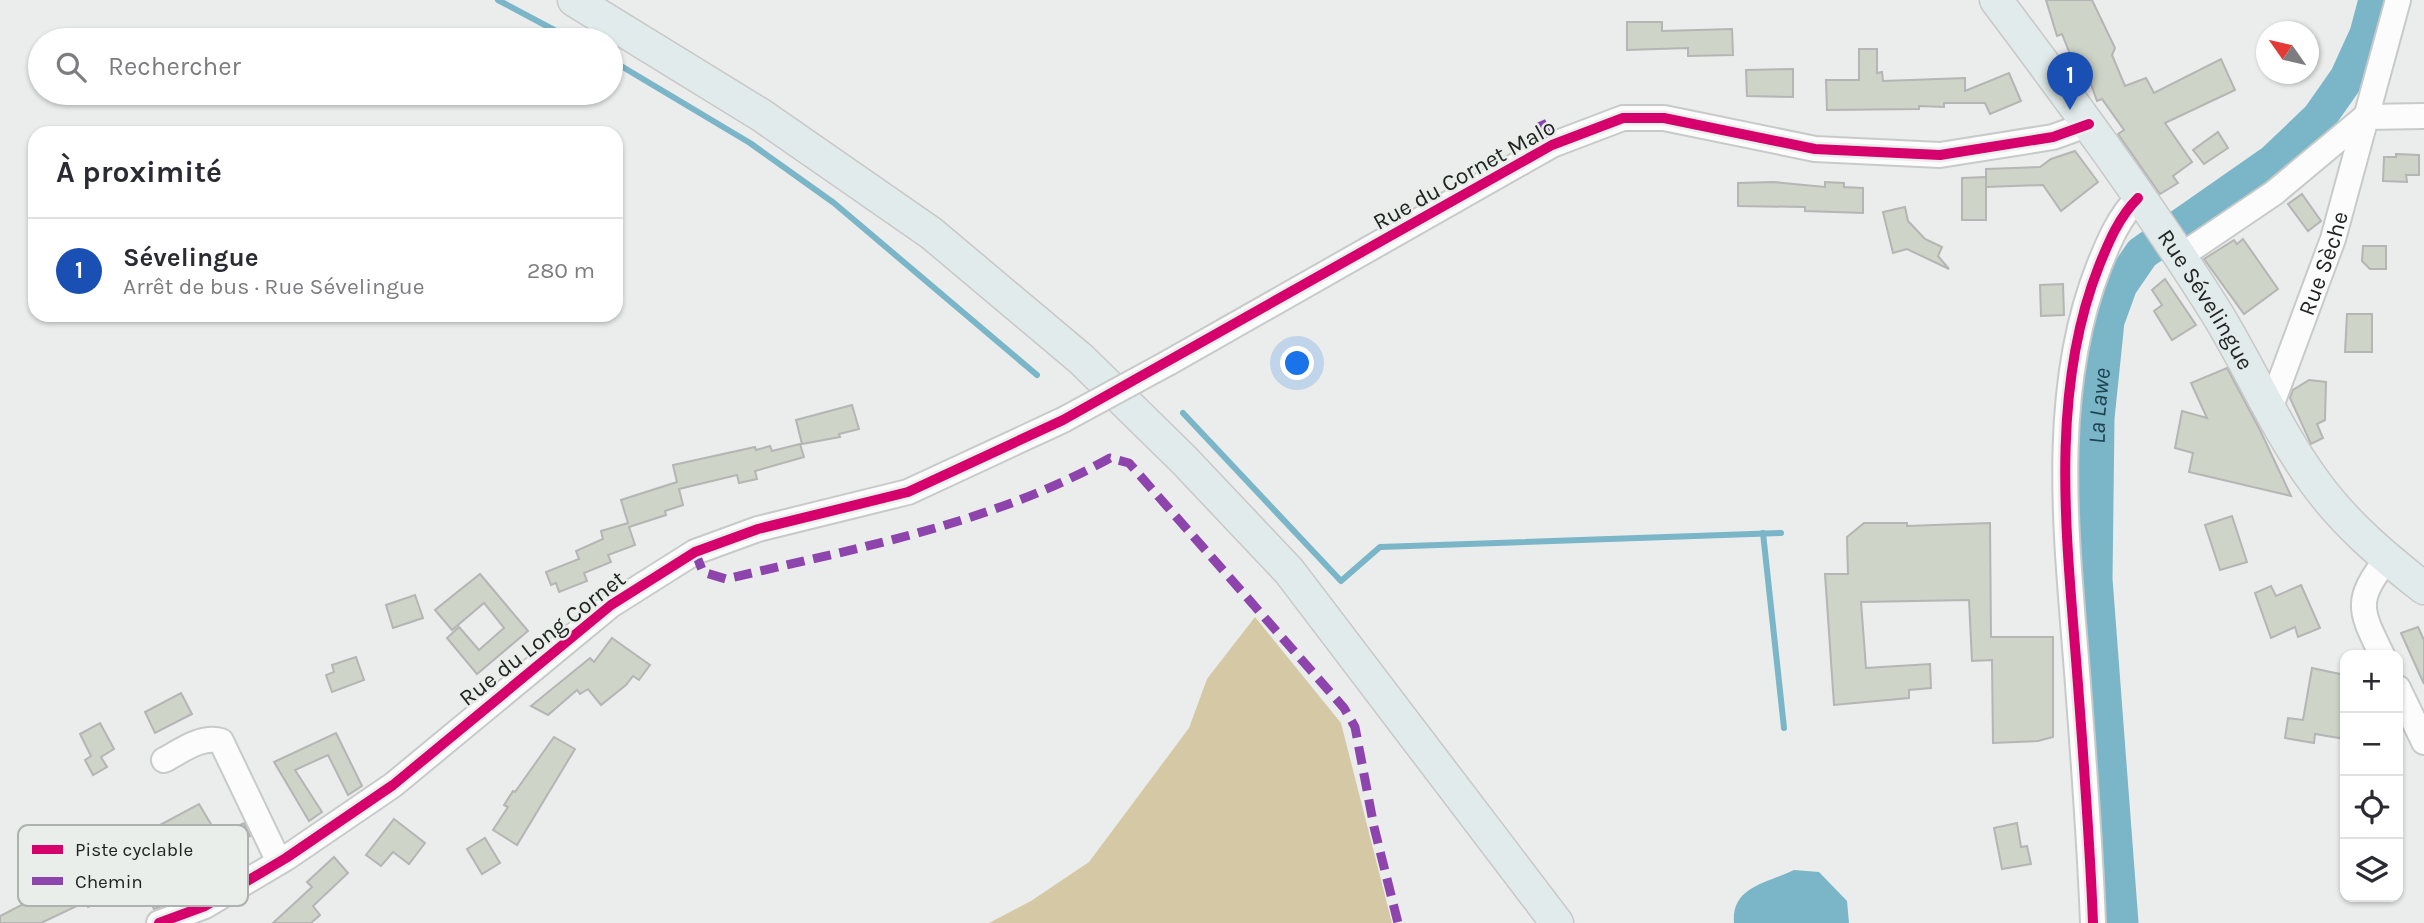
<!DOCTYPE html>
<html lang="fr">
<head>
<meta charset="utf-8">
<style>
  :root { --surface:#fff; --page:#f7f7f7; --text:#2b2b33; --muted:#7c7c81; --line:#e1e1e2; --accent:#ea580c }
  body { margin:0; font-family:Karla,sans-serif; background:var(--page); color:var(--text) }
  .controls { position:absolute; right:21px; bottom:21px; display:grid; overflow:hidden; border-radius:14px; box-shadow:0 2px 5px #0004 }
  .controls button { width:63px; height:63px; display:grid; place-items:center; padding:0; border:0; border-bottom:2px solid var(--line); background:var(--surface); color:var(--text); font:35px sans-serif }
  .compass { position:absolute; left:2256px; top:21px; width:63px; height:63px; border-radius:50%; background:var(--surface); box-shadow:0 2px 5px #0004; rotate:304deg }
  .you { position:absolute; left:1298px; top:364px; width:24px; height:24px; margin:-18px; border:5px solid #fff; border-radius:50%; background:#1a73e8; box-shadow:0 0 0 10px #1a73e833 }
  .badge { display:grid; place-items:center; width:46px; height:46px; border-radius:50%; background:var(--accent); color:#fff; font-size:23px; font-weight:700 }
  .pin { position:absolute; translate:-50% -58px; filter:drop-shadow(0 2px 4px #0008) }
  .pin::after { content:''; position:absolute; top:37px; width:24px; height:21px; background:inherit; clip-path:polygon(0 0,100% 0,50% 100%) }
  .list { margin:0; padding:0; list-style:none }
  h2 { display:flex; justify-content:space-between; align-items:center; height:91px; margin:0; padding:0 28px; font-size:30px }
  h2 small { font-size:23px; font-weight:400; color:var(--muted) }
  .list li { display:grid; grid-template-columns:46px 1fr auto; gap:21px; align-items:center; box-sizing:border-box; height:105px; padding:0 28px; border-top:2px solid var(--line) }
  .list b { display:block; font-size:26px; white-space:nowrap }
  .list p { margin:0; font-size:23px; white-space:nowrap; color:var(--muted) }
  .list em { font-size:23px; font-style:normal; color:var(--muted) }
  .icon { flex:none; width:38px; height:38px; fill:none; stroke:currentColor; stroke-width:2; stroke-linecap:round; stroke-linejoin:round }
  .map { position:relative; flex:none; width:2424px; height:923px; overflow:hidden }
  .search { position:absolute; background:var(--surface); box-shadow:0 2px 5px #0004; left:28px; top:28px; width:595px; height:77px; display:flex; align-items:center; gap:18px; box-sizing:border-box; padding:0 24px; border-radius:38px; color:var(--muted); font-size:26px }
  .panel { position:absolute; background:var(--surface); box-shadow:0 2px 5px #0004; left:28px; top:126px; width:595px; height:196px; border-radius:21px }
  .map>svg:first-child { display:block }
</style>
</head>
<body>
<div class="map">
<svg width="2424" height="923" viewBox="0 0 2424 923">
  <rect width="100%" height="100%" fill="#eaedeb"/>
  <!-- forest -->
  <path fill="#d4c9a4" d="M1255 617 1341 723 1392 923H989L1031 901 1089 862 1189 728 1207 679Z"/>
  <!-- water -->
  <path fill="#7bb5c8" d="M1794 870 1819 872 1847 901 1849 923H1734C1731 886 1768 883 1794 870Z"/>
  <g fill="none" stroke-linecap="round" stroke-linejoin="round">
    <!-- stream -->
    <g stroke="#7bb5c8" stroke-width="6">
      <path d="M498 0 573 40"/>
      <path d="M611 60 750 143 834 203 1037 375"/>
      <path d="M1183 413 1341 581 1380 547 1781 533"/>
      <path d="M1763 533 1784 728"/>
    </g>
    <!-- river -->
    <path stroke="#7bb5c8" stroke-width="35" id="s1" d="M2121 923 2095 579 2097 418 2107 321 2120 285 2142 253 2274 161 2319 118 2347 78 2367 34 2376 0"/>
  </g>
  <!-- building -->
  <g fill="#ced4c7" stroke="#b4b5b4" stroke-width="2">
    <path d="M2046 0H2092L2115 48 2112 55 2125 86 2146 78 2154 93 2221 59 2235 90 2165 123 2192 162 2173 176 2178 183 2160 194 2118 134 2124 130 2102 99 2097 101 2081 56 2072 59 2062 34 2057 36Z"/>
    <path d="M1627 22H1662V31L1732 29 1733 55 1688 56V48L1627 50Z"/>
    <path d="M1859 49H1877V73L1882 72 1883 81 1965 78V91L2009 73 2021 101 1990 114 1985 103H1944V107L1919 106V109L1827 110 1826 80H1859Z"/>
    <path d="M1793 69V97L1747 96 1746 70Z"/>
    <path d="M2218 132 2228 148 2204 164 2193 150Z"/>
    <path d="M2075 151 2098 182 2061 211 2043 185 1986 187V169L2040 167 2051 159Z"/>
    <path d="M2396 154 2419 155V175H2406L2407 182 2383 181 2384 157H2396Z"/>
    <path d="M1986 177V220H1962V178Z"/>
    <path d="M1774 182 1825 187V182L1844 183V187L1863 188V213L1805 211V207L1738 206V183Z"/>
    <path d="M2302 194 2321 221 2308 231 2288 204Z"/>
    <path d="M1905 207 1908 221 1925 239 1942 247 1938 256 1949 269 1907 249 1893 253 1883 212Z"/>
    <path d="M2243 239 2278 289 2244 314 2204 259 2234 240 2237 244Z"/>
    <path d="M2363 246H2386V269H2370L2362 261Z"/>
    <path d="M2165 279 2196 325 2172 340 2154 311 2162 305 2152 290Z"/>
    <path d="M2063 284 2064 315 2041 316 2040 285Z"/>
    <path d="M2347 314H2372V352H2345Z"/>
    <path d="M2227 368 2260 430 2291 496 2189 472 2193 453 2175 448 2182 411 2207 418 2191 383Z"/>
    <path d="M2309 380 2326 382 2325 420 2317 424 2323 438 2311 444 2290 398 2293 390Z"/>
    <path d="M852 405 859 429 839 434 840 437 802 444 796 420Z"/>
    <path d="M800 444 804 457 755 471 757 479 739 483 737 475 679 489 683 505 665 511 666 515 629 527 635 545 608 555 611 562 584 573 587 581 559 592 556 583 551 585 546 572 579 559 576 551 603 539 601 531 628 523 621 500 677 482 673 465 755 447 756 450 770 446 772 451Z"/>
    <path d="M2232 516 2247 562 2220 570 2205 525Z"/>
    <path d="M1864 523H1907V526L1990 523 1991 637H2053V737L2038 741 1993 743 1992 660 1972 661 1969 600 1861 602 1866 668 1930 664 1931 688 1909 690V698L1834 705 1825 574H1848L1847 537Z"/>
    <path d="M480 574 528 631 477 674 447 638 459 627 479 650 504 628 484 603 452 630 435 610Z"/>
    <path d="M2301 585 2320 628 2298 637 2295 627 2271 638 2255 593 2271 586 2276 596Z"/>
    <path d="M415 595 423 618 393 628 386 605Z"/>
    <path d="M2418 627 2424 640V684L2401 633Z"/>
    <path d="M612 638 650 665 639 680 633 676 626 685 601 705 588 689 580 694 577 690 548 715 531 706 590 658 594 662Z"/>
    <path d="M356 657 364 680 332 692 326 675 334 672 332 665Z"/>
    <path d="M2312 668 2345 675V739L2315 734 2314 743 2285 738 2288 718 2303 720Z"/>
    <path d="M181 693 192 714 155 733 145 712Z"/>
    <path d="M100 723 114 749 101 757 107 767 93 775 85 760 91 756 80 734Z"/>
    <path d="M336 733 362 786 348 795 328 755 295 770 322 812 309 821 274 762Z"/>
    <path d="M554 737 575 749 517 845 493 830 508 807 504 805 513 791 515 792Z"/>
    <path d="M199 804 218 836 244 823 250 836 226 849 236 868 204 885 177 835 154 846 147 832Z"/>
    <path d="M394 819 425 843 409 864 393 852 381 866 366 855Z"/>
    <path d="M2017 823 2021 847 2027 846 2031 864 2002 869 1994 828Z"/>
    <path d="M485 838 500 863 482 874 467 849Z"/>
    <path d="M149 848 177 899 168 904 154 909 140 883 88 907 85 902 41 923H0V916L74 878 77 885Z"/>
    <path d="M334 857 348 873 313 906 320 915 311 923H273L312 887 307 882Z"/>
  </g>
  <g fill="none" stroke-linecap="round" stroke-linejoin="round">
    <!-- minor casing -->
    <g stroke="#c8cac9" stroke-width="28">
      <g id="minor">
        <path d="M2365 117 2424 116"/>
        <path d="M2178 258 2274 193 2365 117"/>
        <path d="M1168 363 1552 145 1623 118H1664L1815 149 1940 155 2053 137 2089 124"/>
        <path id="s2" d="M2271 406 2333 239 2398 0"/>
        <path d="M2382 655C2360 610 2354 601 2387 559"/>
        <path d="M2398 688 2424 742"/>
        <path d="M164 760C181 751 202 735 221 741L279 862"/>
        <path d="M159 923 205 906 286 858 393 785 611 605 695 552 758 529 908 492 1063 420"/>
        <path d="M2093 923C2090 844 2084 764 2078 685 2068 548 2047 397 2099 266 2109 241 2119 217 2138 198"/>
      </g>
    </g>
    <!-- major casing -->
    <g stroke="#c7c8c7" stroke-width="35">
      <g id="major">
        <path d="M574 0 761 115 931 233 1081 359 1184 460 1289 571 1557 923"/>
        <path id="s3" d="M1996 0C2072 101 2148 204 2216 312 2250 367 2276 429 2314 481 2344 523 2384 557 2424 588"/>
      </g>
    </g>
    <!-- minor -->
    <use href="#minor" stroke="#fcfcfc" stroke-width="24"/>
    <!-- major -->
    <use href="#major" stroke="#e2ebeb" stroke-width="32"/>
    <!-- minor-bridge casing -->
    <g stroke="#c8cac9" stroke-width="28" stroke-linecap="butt">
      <path id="minor-bridge" d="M1063 420 1168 363"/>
    </g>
    <!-- minor-bridge -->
    <use href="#minor-bridge" stroke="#fcfcfc" stroke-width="24"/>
    <!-- quiet -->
    <g stroke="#8e44ad" stroke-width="9" stroke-dasharray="18 9" stroke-linecap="butt">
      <path d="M1541 121 1552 145"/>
      <path d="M695 552 703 572 726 579C857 548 991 524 1110 458L1129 463 1344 708 1355 727 1374 827 1398 923"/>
    </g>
    <!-- cycleway casing -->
    <g stroke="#e9eeeb" stroke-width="15">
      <g id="cycleway">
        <path d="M159 923 205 906 286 858 393 785 611 605 695 552 758 529 908 492 1063 420 1552 145 1623 118H1664L1815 149 1940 155 2053 137 2089 124"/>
        <path d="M2093 923C2090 844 2084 764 2078 685 2068 548 2047 397 2099 266 2109 241 2119 217 2138 198"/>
      </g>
    </g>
    <!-- cycleway -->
    <use href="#cycleway" stroke="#d6006c" stroke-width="10"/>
  </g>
  <g text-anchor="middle" stroke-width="5" stroke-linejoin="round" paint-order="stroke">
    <!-- street labels -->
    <g font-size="23" fill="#212322" stroke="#e9eeeb">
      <text transform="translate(1464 174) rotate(-29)" y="8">Rue du Cornet Malo</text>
      <text dy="8" stroke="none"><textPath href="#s2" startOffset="152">Rue Sèche</textPath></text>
      <text dy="8" stroke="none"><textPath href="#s3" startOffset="366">Rue Sévelingue</textPath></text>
      <text transform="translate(542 638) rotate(-38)" y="8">Rue du Long Cornet</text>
    </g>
    <!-- water labels -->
    <g font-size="24" font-style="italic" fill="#1e4350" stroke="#e9eeeb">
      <text dy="8" stroke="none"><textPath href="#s1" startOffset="518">La Lawe</textPath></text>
    </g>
  </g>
  <!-- legend -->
  <rect x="18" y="825" width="230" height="81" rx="10" fill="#e9eeeb" stroke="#adb1af" stroke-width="2"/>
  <rect x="32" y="845" width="31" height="9" fill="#d6006c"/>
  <rect x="32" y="877" width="31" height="8" fill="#8e44ad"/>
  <g font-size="19" fill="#212322">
    <text x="75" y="856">Piste cyclable</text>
    <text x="75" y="888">Chemin</text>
  </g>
</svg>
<div class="controls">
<button>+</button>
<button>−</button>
<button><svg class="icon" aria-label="locate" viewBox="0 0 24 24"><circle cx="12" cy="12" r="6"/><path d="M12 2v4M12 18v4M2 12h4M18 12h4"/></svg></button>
<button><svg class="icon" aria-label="layers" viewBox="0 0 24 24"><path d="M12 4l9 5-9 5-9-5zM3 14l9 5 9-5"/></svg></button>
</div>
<svg class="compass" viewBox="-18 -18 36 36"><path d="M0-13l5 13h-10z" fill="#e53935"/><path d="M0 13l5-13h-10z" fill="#7c7c81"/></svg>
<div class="you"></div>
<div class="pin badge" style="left:2070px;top:110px;background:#1a4fb4">1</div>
<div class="search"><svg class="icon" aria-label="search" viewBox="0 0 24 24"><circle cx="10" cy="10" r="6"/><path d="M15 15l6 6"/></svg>Rechercher</div>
<section class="panel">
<h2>À proximité<small></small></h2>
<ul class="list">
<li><span class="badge" style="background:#1a4fb4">1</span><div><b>Sévelingue</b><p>Arrêt de bus · Rue Sévelingue</p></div><em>280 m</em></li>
</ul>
</section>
</div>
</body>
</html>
